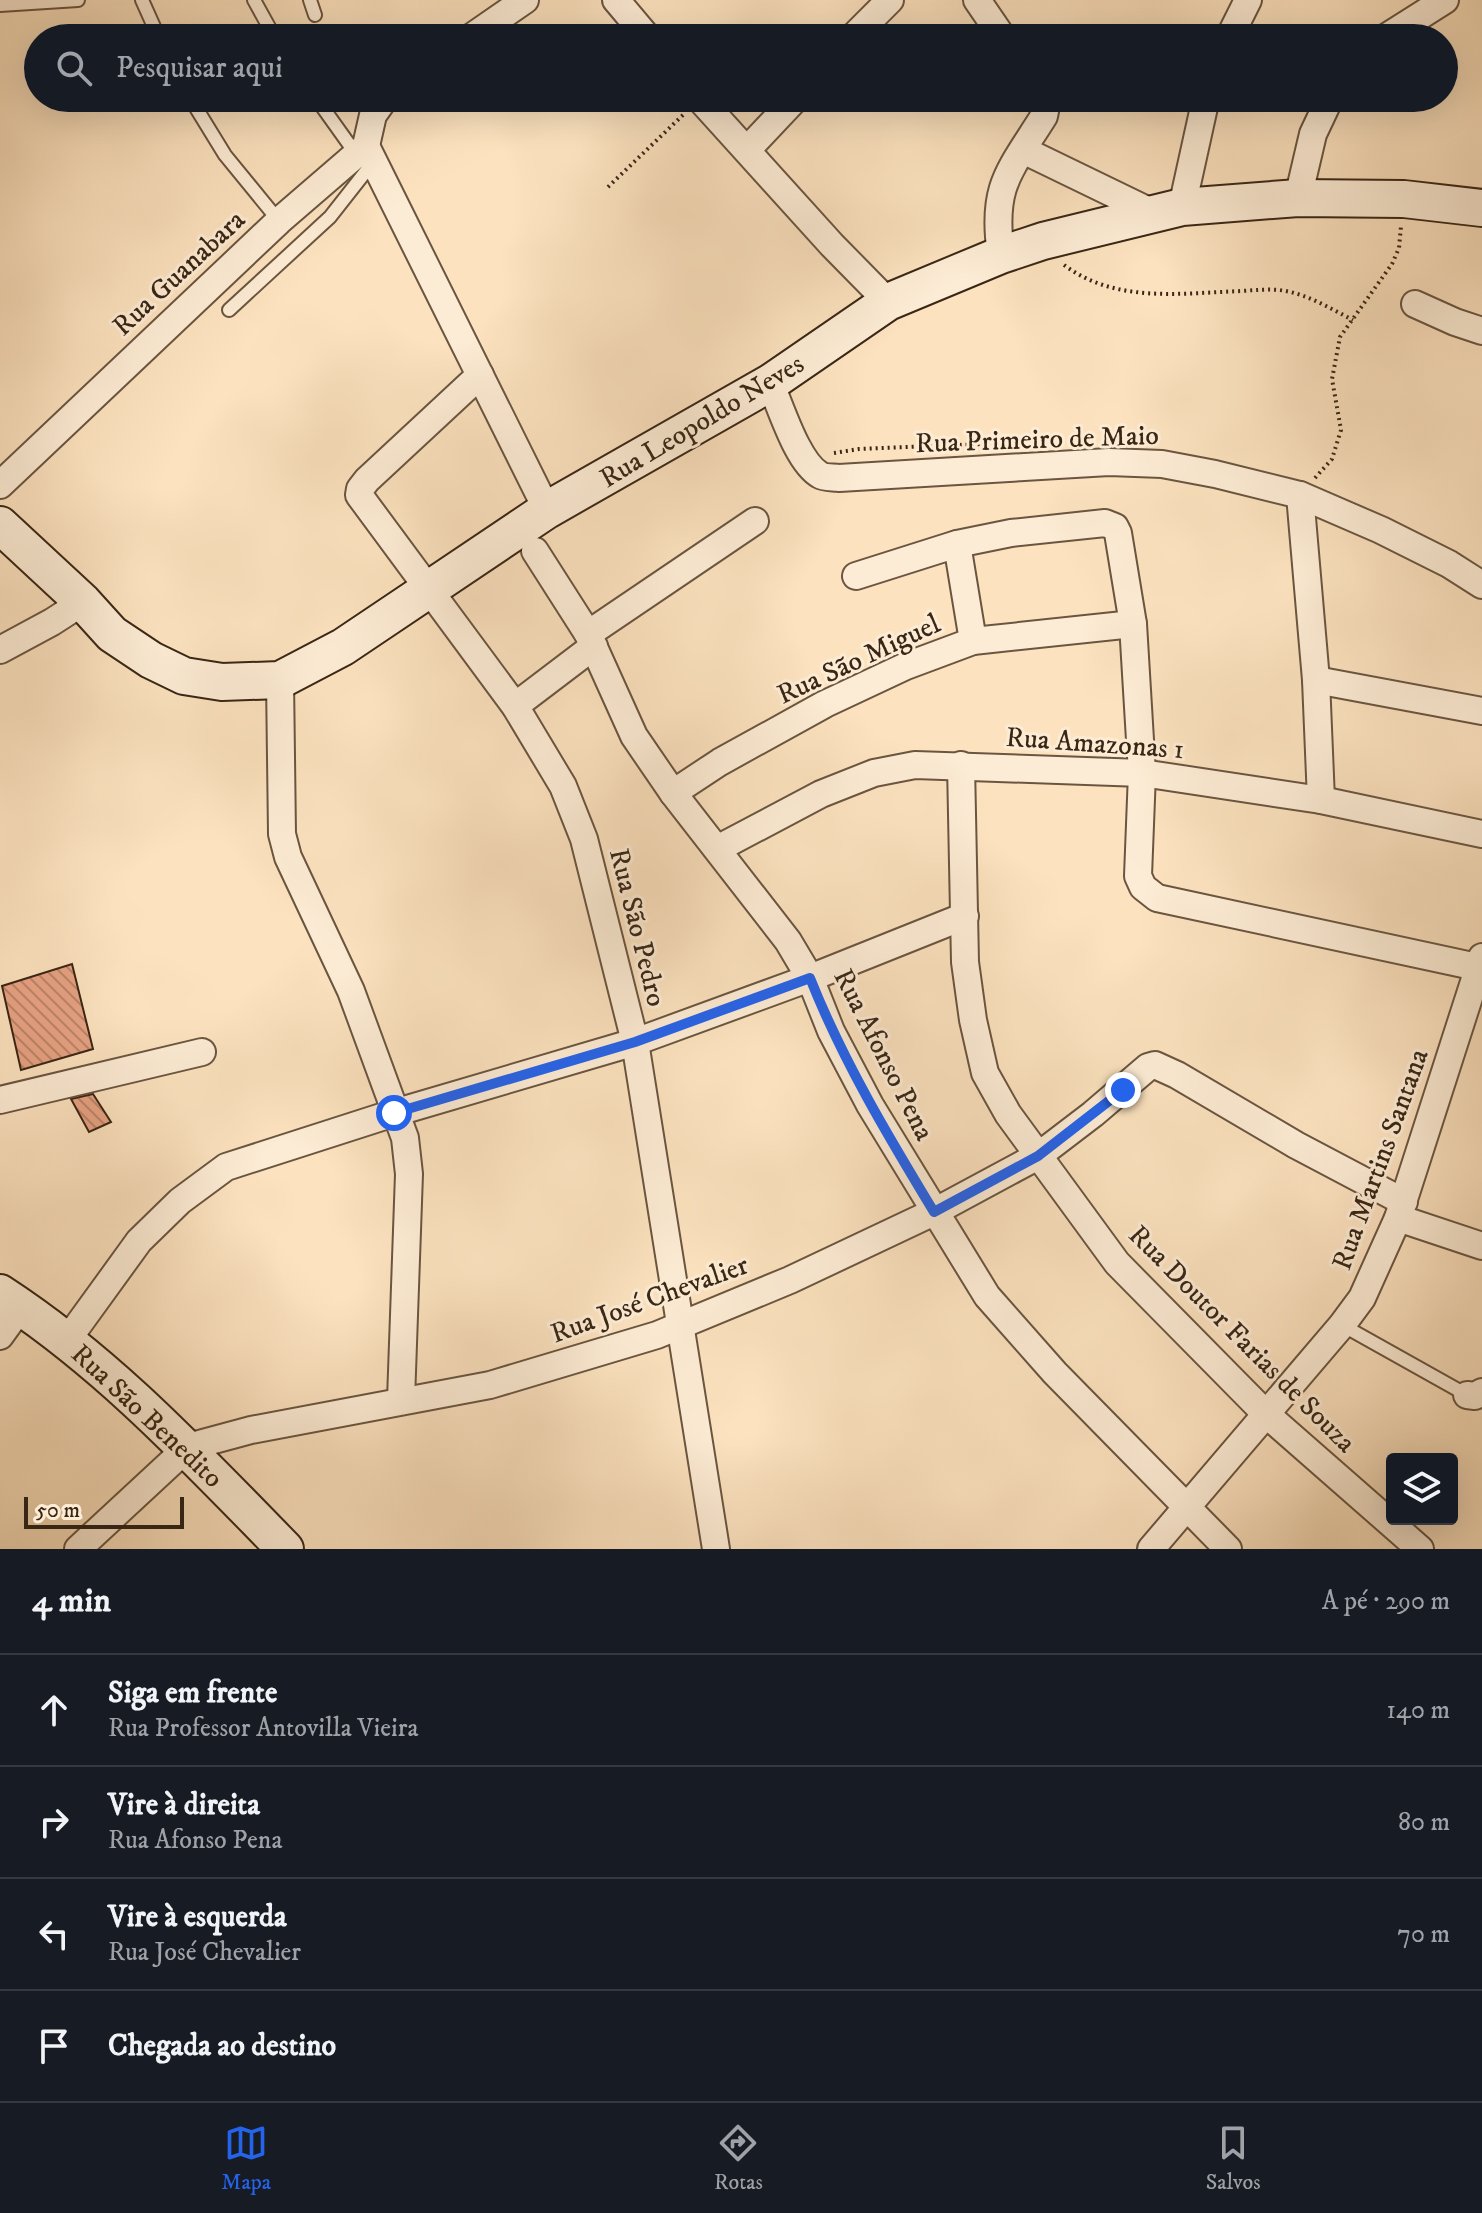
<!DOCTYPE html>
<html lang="pt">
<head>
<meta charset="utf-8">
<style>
  :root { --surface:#171b24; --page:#242831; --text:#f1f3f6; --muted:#9ea1a6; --line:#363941; --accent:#2563eb }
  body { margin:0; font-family:"IM FELL DW Pica",serif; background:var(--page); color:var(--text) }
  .controls { position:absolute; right:24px; bottom:24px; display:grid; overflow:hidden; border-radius:8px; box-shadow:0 8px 32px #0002 }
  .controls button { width:72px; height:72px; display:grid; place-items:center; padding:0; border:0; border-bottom:2px solid var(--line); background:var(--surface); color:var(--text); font:40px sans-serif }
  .scale { position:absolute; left:24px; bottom:20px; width:160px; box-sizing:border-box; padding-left:8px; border:4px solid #392615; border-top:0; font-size:22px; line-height:28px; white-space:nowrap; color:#392615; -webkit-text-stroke:6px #fdecd5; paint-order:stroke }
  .stop { position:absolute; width:24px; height:24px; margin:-18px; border:6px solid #2563eb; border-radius:50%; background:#fff }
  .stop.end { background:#2563eb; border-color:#fff; box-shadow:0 2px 8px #0008 }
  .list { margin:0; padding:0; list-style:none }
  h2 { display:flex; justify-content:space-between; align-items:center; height:104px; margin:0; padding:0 32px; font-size:34px }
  h2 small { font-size:26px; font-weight:400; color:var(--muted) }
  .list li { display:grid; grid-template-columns:52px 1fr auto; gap:24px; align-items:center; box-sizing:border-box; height:112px; padding:0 32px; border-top:2px solid var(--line) }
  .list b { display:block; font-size:30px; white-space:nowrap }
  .list p { margin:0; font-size:26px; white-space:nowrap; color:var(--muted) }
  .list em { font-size:26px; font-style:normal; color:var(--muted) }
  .icon { flex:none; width:44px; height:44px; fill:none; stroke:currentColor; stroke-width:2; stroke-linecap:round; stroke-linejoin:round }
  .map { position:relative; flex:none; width:1482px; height:1549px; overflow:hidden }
  .search { position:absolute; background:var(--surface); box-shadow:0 8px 32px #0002; left:24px; right:24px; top:24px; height:88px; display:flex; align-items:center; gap:20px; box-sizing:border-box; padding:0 28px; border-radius:44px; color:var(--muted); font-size:30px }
  .sheet { height:552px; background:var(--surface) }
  nav { display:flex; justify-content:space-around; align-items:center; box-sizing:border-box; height:112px; border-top:2px solid var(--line); background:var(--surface); font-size:22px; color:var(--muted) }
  nav a { display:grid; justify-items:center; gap:4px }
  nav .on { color:var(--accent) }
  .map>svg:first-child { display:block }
</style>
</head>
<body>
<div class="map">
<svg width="1482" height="1549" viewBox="0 0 1482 1549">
  <defs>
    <pattern id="building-back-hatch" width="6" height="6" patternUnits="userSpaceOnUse" patternTransform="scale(2)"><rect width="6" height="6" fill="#e8a384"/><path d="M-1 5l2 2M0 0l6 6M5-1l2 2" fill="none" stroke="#bd856b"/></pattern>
  </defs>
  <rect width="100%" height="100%" fill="#fce2bf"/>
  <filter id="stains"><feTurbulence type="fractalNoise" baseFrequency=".0025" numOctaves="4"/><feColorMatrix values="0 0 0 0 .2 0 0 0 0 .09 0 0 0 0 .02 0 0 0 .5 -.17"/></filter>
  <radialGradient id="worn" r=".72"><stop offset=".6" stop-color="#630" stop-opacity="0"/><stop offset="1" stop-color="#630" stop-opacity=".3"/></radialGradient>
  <!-- building -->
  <g fill="url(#building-back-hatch)" stroke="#392615" stroke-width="2">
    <path d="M72 964 93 1049 21 1070 2 986Z"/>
    <path d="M93 1094 111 1122 89 1132 71 1099Z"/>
  </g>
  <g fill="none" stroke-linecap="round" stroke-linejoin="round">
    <!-- lane casing -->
    <g stroke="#6a5540" stroke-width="16">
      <g id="lane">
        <path d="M142 0 159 38"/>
        <path d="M254 0 275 38"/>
        <path d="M310 0 315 15"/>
        <path d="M0 5 78 0"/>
        <path d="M190 98 225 155 279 221"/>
        <path d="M316 98 356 154"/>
        <path d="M229 310 330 217 374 161"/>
        <path d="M1342 1325 1467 1395"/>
      </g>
    </g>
    <!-- street casing -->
    <g stroke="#6a5540" stroke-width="30">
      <g id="street">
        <path d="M616 0 648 38"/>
        <path d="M977 0 1003 38"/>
        <path d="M470 38 525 0"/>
        <path d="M852 38 890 0"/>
        <path d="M1229 38 1248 0"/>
        <path d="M1385 38 1445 0"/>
        <path d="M699 98 832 245 888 302"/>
        <path d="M366 146 547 510"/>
        <path d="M747 150 796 98"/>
        <path d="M1023 150 1153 213"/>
        <path d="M1298 198 1313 134 1330 98"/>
        <path d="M1182 207 1206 98"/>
        <path d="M1001 255C991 186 1009 172 1044 116L1046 106 1043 98"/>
        <path d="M1415 304 1455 322 1482 331"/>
        <path d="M480 375 367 480 360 489 359 495 515 706 563 786 584 839 635 1042 716 1549"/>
        <path d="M770 383C781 407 797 462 820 475 825 478 833 477 839 478L1109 462 1162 464 1215 474 1300 495 1381 530 1449 564 1482 585"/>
        <path d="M0 485 279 221 366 146 373 115 385 98"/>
        <path d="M1300 495 1316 680 1321 800"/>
        <path d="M957 544 973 641"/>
        <path d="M535 551 588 634 634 736 673 793 788 941 810 978 831 1031 870 1105 987 1296 1055 1373 1228 1549"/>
        <path d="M856 576 957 544 1011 533 1105 523 1115 527 1118 533 1133 624 1142 773 1138 876 1143 887 1157 898 1482 968"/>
        <path d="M588 634 755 521"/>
        <path d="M0 650 52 622 83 602"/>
        <path d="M280 680 282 834 288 857 351 991 405 1138 409 1174 401 1400"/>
        <path d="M1316 680 1482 711"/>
        <path d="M515 706 594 646"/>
        <path d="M961 765 965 962 973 1020 985 1073 1008 1114 1117 1263 1266 1414 1420 1549"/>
        <path d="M673 793 720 762 825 704 906 666 973 641 1133 624"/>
        <path d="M717 849 821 794 874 773 915 765 1142 773 1321 800 1482 834"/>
        <path d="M0 1100 202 1052"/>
        <path d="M1398 1218 1482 1246"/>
        <path d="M0 1336 21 1307"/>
        <path d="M68 1339 139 1241 180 1201 226 1167 394 1113 635 1042 810 978 965 916"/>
        <path d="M1467 1395 1475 1396 1482 1392"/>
        <path d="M78 1549 188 1447 251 1430 490 1385 657 1335 790 1280 934 1212 1038 1156 1093 1114 1148 1067 1155 1065 1177 1075 1296 1145 1404 1202"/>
        <path d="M1151 1549 1342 1325 1362 1298 1398 1218 1482 957"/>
      </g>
    </g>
    <!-- secondary casing -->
    <g stroke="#392615" stroke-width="40">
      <g id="secondary">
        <path d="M0 525 83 602 112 634 151 660 184 676 222 682 280 680 343 647 547 510 770 383 888 302 1001 255 1043 241 1182 207 1298 198 1404 199 1482 208"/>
        <path d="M0 1293C108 1363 195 1457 285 1549"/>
      </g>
    </g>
    <!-- path -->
    <g stroke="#392615" stroke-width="4" stroke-dasharray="2 4" stroke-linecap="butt">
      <path d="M608 187 684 114"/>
      <path d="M1064 265C1117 304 1181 293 1242 291 1255 290 1267 289 1279 290 1306 293 1329 308 1353 320"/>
      <path d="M834 453 859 449 981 444"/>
      <path d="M1315 478 1332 459 1341 430 1332 379 1340 337 1392 264 1399 248 1401 226"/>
    </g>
    <!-- lane -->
    <use href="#lane" stroke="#fdecd5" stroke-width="12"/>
    <!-- street -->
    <use href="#street" stroke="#fdecd5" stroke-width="26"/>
    <!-- secondary -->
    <use href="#secondary" stroke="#fdecd5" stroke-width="36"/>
  </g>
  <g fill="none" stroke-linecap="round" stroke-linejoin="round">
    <!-- route -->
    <path stroke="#2563eb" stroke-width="10" d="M394 1113 635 1042 810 978C843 1061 888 1136 934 1212L1038 1156 1123 1090"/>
  </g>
  <g text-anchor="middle" stroke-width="6" stroke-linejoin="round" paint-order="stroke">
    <!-- street labels -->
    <g font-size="28" fill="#392615" stroke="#fdecd5">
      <text transform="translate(178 272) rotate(-43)" y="10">Rua Guanabara</text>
      <text transform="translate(701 420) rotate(-31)" y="10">Rua Leopoldo Neves</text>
      <text transform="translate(1037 438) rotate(-2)" y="10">Rua Primeiro de Maio</text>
      <text transform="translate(858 658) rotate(-25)" y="10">Rua São Miguel</text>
      <text transform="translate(1095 742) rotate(4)" y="10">Rua Amazonas 1</text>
      <text transform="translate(639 927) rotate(76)" y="10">Rua São Pedro</text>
      <text transform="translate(885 1054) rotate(63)" y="10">Rua Afonso Pena</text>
      <text transform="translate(1379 1159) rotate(-70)" y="10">Rua Martins Santana</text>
      <text transform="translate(649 1298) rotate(-20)" y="10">Rua José Chevalier</text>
      <text transform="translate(1243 1338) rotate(45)" y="10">Rua Doutor Farias de Souza</text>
      <text transform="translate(148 1415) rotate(43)" y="10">Rua São Benedito</text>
    </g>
  </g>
  <rect width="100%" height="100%" filter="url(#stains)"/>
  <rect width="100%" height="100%" fill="url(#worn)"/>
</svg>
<div class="controls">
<button><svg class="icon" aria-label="layers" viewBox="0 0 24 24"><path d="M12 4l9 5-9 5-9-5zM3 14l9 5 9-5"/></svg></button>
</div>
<div class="scale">50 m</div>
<div class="stop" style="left:394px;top:1113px"></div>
<div class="stop end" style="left:1123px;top:1090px"></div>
<div class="search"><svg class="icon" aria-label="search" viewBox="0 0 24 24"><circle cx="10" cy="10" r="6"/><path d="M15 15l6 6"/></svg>Pesquisar aqui</div>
</div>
<section class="sheet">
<h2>4 min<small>A pé · 290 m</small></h2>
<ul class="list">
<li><svg class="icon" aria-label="ahead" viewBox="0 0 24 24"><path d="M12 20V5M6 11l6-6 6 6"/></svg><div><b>Siga em frente</b><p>Rua Professor Antovilla Vieira</p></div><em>140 m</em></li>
<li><svg class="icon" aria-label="right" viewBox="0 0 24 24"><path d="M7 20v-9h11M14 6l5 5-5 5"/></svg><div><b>Vire à direita</b><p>Rua Afonso Pena</p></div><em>80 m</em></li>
<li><svg class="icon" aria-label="left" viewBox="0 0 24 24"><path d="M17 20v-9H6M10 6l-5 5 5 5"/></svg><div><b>Vire à esquerda</b><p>Rua José Chevalier</p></div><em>70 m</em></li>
<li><svg class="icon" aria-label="arrive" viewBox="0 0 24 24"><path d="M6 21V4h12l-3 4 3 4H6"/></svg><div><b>Chegada ao destino</b></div></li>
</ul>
</section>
<nav>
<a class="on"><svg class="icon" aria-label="map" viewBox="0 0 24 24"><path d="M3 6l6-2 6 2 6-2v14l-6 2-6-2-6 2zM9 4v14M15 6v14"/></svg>Mapa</a>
<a><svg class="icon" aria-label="directions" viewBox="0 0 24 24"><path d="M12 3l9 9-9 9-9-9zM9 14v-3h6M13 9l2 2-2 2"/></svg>Rotas</a>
<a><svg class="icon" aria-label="saved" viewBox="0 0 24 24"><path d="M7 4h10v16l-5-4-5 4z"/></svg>Salvos</a>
</nav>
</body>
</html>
